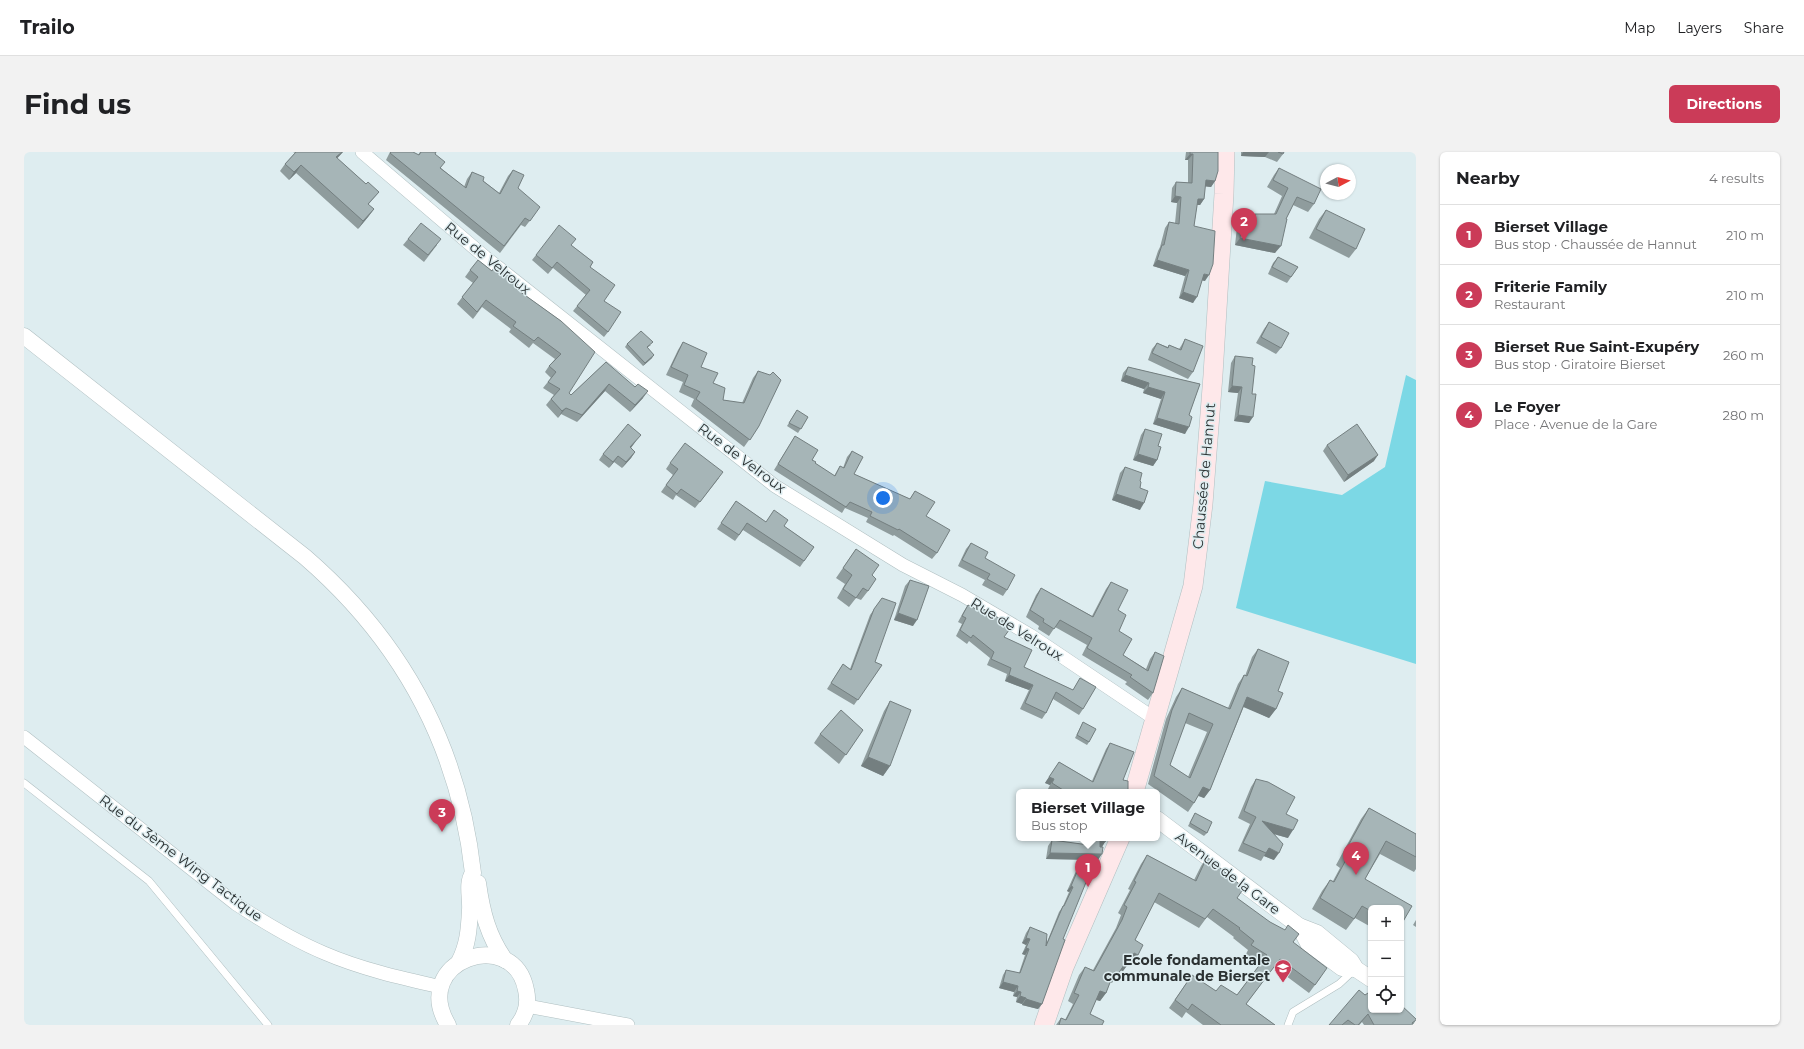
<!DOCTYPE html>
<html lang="en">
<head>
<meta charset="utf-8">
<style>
  :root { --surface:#fff; --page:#f2f2f2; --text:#202124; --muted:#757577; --line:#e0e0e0; --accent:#cb3b58 }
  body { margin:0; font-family:Montserrat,sans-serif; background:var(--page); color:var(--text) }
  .controls { position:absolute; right:12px; bottom:12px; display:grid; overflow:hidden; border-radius:6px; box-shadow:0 1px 3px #0004 }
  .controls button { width:36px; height:36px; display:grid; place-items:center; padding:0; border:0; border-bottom:1px solid var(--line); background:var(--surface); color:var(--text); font:20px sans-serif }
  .compass { position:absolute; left:1296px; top:12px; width:36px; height:36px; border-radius:50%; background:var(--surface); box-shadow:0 1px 3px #0004; rotate:83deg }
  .you { position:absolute; left:859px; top:346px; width:14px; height:14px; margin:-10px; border:3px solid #fff; border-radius:50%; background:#1a73e8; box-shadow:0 0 0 6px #1a73e833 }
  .badge { display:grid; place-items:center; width:26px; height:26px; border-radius:50%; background:var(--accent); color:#fff; font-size:13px; font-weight:700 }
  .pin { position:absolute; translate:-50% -33px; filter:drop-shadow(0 1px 2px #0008) }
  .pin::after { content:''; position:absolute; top:21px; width:14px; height:12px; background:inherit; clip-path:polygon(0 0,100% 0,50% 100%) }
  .popup { position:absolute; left:992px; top:637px; width:144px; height:52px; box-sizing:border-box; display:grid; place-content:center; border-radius:6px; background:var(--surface); filter:drop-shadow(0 1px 3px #0005); font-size:13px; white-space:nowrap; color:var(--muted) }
  .popup b { font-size:15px; color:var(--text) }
  .popup::after { content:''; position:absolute; left:50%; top:100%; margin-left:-8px; border:8px solid transparent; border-top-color:var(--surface) }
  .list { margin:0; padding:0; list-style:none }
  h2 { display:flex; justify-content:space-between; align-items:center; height:52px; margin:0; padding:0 16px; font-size:17px }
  h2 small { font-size:13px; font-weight:400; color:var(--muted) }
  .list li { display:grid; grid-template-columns:26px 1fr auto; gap:12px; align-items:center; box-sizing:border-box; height:60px; padding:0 16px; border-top:1px solid var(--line) }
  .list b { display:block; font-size:15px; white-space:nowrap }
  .list p { margin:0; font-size:13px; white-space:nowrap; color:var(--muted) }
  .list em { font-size:13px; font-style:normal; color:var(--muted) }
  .icon { flex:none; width:22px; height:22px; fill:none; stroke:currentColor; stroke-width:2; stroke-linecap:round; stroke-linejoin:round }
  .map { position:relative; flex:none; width:1392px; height:873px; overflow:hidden; border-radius:6px }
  header { display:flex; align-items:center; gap:24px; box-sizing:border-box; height:56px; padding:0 20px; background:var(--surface); border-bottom:1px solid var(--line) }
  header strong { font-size:19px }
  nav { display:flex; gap:22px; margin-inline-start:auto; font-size:14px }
  .intro { display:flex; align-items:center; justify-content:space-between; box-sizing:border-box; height:96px; padding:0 24px }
  h1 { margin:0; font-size:28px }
  .button { padding:10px 18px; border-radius:6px; background:var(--accent); color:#fff; font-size:14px; font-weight:700 }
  main { display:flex; gap:24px; padding:0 24px }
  aside { flex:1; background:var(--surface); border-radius:6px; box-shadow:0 1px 3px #0004 }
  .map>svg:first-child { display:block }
</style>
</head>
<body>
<header>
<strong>Trailo</strong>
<nav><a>Map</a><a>Layers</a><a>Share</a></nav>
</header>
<div class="intro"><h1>Find us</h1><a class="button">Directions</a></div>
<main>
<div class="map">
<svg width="1392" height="873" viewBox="0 0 1392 873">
  <rect width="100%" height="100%" fill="#deedf0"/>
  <!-- green -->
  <path fill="#7cd8e5" d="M1382 223 1392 228V512L1212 456 1241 329 1318 343 1361 315Z"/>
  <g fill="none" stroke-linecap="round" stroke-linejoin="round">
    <!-- service casing -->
    <g stroke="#b0bfc1" stroke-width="8">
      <g id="service">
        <path d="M0 631 125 729 244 873"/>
        <path d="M1264 873 1269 860 1315 832 1330 818"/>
      </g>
    </g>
    <!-- minor casing -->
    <g stroke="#b0bfc1" stroke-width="14">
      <g id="minor">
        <path d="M338 0 461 105 751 334 879 413 938 443 1006 483 1131 567"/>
        <path d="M0 585 212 752C241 771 269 788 300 801 337 817 377 826 417 835"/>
        <path d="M503 854 604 873"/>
      </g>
    </g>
    <!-- tertiary casing -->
    <g stroke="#b0bfc1" stroke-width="17">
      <g id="tertiary">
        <path d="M0 184 281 405C377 488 435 594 449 721 442 731 447 747 446 758 445 777 444 793 435 810"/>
        <path d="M1133 667 1275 774 1293 781 1327 809 1332 817 1347 827"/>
        <path d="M454 731C458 760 464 784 481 808"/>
        <path d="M1275 774 1284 791 1318 816 1332 817"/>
        <path d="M424 873C385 808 490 773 502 838 505 851 502 863 494 873"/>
      </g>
    </g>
    <!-- secondary casing -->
    <g stroke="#b0bfc1" stroke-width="20">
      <g id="secondary">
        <path d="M1110 640 1169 434 1179 352 1189 223 1200 42 1201 0"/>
        <path d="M1020 873 1040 815 1096 686"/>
      </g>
    </g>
    <!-- service -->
    <use href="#service" stroke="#fff" stroke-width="7"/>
    <!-- minor -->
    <use href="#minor" stroke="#fff" stroke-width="13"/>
    <!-- tertiary -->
    <use href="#tertiary" stroke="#fff" stroke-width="16"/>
    <!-- secondary -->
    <use href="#secondary" stroke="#fee8ea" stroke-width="19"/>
  </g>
  <!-- wall -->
  <g fill="#8f9c9d" fill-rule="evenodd">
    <path d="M269 0H319L313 6 342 32 355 40 344 53 350 57 344 65 334 77 272 21 265 28 256 19 261 12 271 1Z"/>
    <path d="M366 0H389L394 3 396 0H412L411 2 417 16 440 35 443 27 448 20 475 41 484 24 489 18 494 36 511 62 501 75 497 73 476 101 362 8Z"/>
    <path d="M1162 0H1194L1191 29 1187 35 1181 34 1180 47 1176 53H1173L1170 74 1181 129 1178 128 1169 151 1155 146 1161 124 1129 114 1134 99 1136 95 1141 76 1145 70 1151 71 1153 51 1147 50 1148 36 1152 30 1164 31V8H1161Z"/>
    <path d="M1217 0H1260L1259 2 1253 10 1241 5 1217 4Z"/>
    <path d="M1255 16 1290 52 1284 60 1269 53 1262 67 1251 101 1211 93 1213 75 1218 68H1226L1231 62H1250L1258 44 1243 35 1250 23Z"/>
    <path d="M1302 58 1332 97 1325 106 1285 86 1295 67Z"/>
    <path d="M384 87 413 93 400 110 379 93Z"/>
    <path d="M547 93 569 110 566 115 580 149 584 180 580 185 549 159 562 143 529 116 524 122 508 108 512 103Z"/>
    <path d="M1254 105 1274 115 1263 131 1244 122 1249 111Z"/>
    <path d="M446 118 491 136 537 169 545 241 547 243 582 210 619 246 606 260 581 239 553 270 537 262 534 266 522 253 530 243 519 236 527 226 521 220 525 214 531 207 509 191 505 196 485 180 487 177 458 155 449 167 433 152 449 131 441 125Z"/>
    <path d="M1245 170 1257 196 1252 202 1232 191 1240 177Z"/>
    <path d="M1161 187 1169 220 1164 227 1124 208 1128 197 1133 191 1144 195 1145 193 1155 197 1157 194Z"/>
    <path d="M659 190 689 231 699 248 718 251 729 226 734 219 735 274 720 295 667 254 670 247 655 240 659 230 642 223 654 198Z"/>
    <path d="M603 192 627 193 623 196 628 206 619 214 601 195Z"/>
    <path d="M1211 204 1228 213V242L1225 271 1210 269 1214 241 1204 240 1207 211Z"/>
    <path d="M1104 215 1176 232 1165 263 1161 282 1129 272 1137 247 1119 241 1120 237 1097 229 1099 221Z"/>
    <path d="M771 261 784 265 774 281 763 274Z"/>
    <path d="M1121 277 1134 294 1133 308 1129 314 1109 308 1117 283Z"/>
    <path d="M771 284 791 311 810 324 816 314 819 316 823 305 828 299 830 322 886 347 891 339 902 364 913 401 908 407 870 383 869 384 842 370 844 366 821 356 818 361 750 318Z"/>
    <path d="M612 289 607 296 611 300 607 306 598 316 590 310 585 316 575 308 579 302Z"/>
    <path d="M1303 293 1350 309 1320 330 1299 299Z"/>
    <path d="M646 311 695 326 671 356 652 343 649 348 637 340 649 323 642 317Z"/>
    <path d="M1101 315 1116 329V358L1088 348 1096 321Z"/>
    <path d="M712 349 742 370 760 374 790 395 776 415 719 378 711 389 693 377Z"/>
    <path d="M947 391 961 406 983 438 979 444 958 433 961 428 934 414 942 397Z"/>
    <path d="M832 397 848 423 844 439 837 448 832 446 825 455 813 446 821 432 812 426Z"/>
    <path d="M886 428 889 474 870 468 881 434Z"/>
    <path d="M1087 430 1094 458 1095 479 1099 503 1122 517 1126 507 1131 500 1129 541 1124 548 1101 532 1103 530 1058 503 1063 493 1031 475 1025 484 1014 477 1015 474 1002 465 1012 443 1017 436 1068 464 1082 437Z"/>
    <path d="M858 446 851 510 858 513 830 553 803 537 819 512 826 517 846 463Z"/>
    <path d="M944 453 956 459 958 456 980 485 1000 515 1049 538 1056 526 1059 557 1055 563 1029 547 1022 561 1018 567 996 557 1005 538 981 529 983 522 963 513 966 506 945 489 943 492 932 484 938 472 934 470 940 459Z"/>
    <path d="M1234 497 1254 539 1252 557 1245 566 1220 554 1186 638 1180 646 1174 644 1170 651 1164 660 1124 632 1142 567 1152 545 1158 536 1204 556 1214 532 1220 523 1221 524 1228 505ZM1161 571 1183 580 1164 625 1146 613Z"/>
    <path d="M866 549V614L859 624 837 614 860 559Z"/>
    <path d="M1059 570 1065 590 1063 593 1051 586Z"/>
    <path d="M839 578 815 612 790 591 796 582Z"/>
    <path d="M1086 591 1104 640H1029L1024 637 1026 633 1021 631 1035 610 1068 629 1082 597Z"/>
    <path d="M1232 627 1262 662 1264 686 1249 682 1250 708 1240 704 1237 709 1214 699 1226 672 1214 666 1227 635Z"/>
    <path d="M1345 656 1392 682V717L1390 720 1356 702 1341 727 1347 756V775L1331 766 1322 778 1288 757 1298 739 1306 728 1309 729 1316 716 1312 713 1337 667Z"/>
    <path d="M1171 661 1183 681 1180 684 1164 674Z"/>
    <path d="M1064 686H1083L1078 695 1074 708 1022 707 1024 694 1028 688 1062 693Z"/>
    <path d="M1123 703 1170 728 1177 714 1183 705 1213 746 1269 790 1297 825 1285 841 1250 815 1222 852 1251 873H1179L1162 860 1158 866 1145 856 1168 823 1192 839 1213 843 1237 811 1222 802 1224 798 1209 786 1210 785 1183 765 1175 776 1130 750 1111 788 1108 811 1105 810 1099 819 1096 818 1088 831 1086 830 1082 841 1076 849 1072 848 1066 862 1078 873H1032L1037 866 1041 868 1049 852 1044 849 1055 823 1061 815 1069 818 1092 776 1097 763 1094 761 1106 738 1104 737 1117 712Z"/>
    <path d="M1056 713 1039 787 1018 852 1014 857 998 853V852L992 850 993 845 989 844 990 840 975 836 979 823 982 818 995 821 1001 803 998 802 1002 793 998 791 1002 781 1006 775 1023 790 1035 760 1039 754 1045 740 1043 739 1052 719Z"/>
    <path d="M1392 768V775L1389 773Z"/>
    <path d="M1347 858 1392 868 1389 873H1340L1338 870 1335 873H1305Z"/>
  </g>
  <!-- shaded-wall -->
  <g fill="#747f80">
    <path d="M318 0H319L307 13 312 5Z"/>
    <path d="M1219 0H1245L1241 5 1217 4Z"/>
    <path d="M1166 2H1169L1164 8H1161Z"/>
    <path d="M277 13 272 21 265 28 270 20Z"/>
    <path d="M1182 28 1191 29 1187 35 1177 34Z"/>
    <path d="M1151 44 1157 45 1153 51 1147 50Z"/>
    <path d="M1174 47H1180L1176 53H1169Z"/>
    <path d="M350 57 344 65 334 77 339 69Z"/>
    <path d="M1216 86 1257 94 1251 101 1211 93Z"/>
    <path d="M1133 108 1165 118 1161 124 1129 114Z"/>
    <path d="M1180 122 1185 123 1181 129 1176 128Z"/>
    <path d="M1159 140 1173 145 1169 151 1155 146Z"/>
    <path d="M630 203 628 206 619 214 621 211Z"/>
    <path d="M1101 223 1125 231 1120 237 1097 229Z"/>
    <path d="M585 232 581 239 553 270 558 263Z"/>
    <path d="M1208 234 1218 235 1214 241 1204 240Z"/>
    <path d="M1124 235 1141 240 1137 247 1119 241Z"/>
    <path d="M624 239 619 246 606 260 611 253Z"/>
    <path d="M542 256 537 262 534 266 538 259Z"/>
    <path d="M1214 263 1229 265 1225 271 1210 269Z"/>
    <path d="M1133 266 1165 275 1161 282 1129 272Z"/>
    <path d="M617 283 612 289 602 302 606 295Z"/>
    <path d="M611 300 607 306 598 316 602 310Z"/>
    <path d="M1114 302 1133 308 1129 314 1109 308Z"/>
    <path d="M1354 303 1350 309 1320 330 1324 323Z"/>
    <path d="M594 304 590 310 585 316 589 310Z"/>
    <path d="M1092 342 1120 351 1116 358 1088 348Z"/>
    <path d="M874 461 893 468 889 474 870 468Z"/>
    <path d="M985 523 1009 533 1005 538 981 529Z"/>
    <path d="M1223 545 1252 557 1245 566 1217 554Z"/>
    <path d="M844 605 866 614 859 624 837 614Z"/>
    <path d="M1025 625 1030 627 1026 633 1021 631Z"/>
    <path d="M1179 635 1186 638 1180 646 1173 643Z"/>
    <path d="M1238 669 1269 678 1264 686 1233 677Z"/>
    <path d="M1076 688 1081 690 1077 696 1072 694Z"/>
    <path d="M1245 696 1255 701 1250 708 1240 704Z"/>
    <path d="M1026 701 1078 702 1074 708 1022 707Z"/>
    <path d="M1047 734 1049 735 1045 740 1043 739Z"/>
    <path d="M1002 786 1006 787 1002 793 998 791Z"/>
    <path d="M1002 796 1005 797 1001 803 998 802Z"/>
    <path d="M1110 801 1114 803 1108 811 1104 810Z"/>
    <path d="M1102 810 1105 811 1099 819 1096 818Z"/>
    <path d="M979 830 994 834 990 840 975 836Z"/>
    <path d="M993 839 997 840 993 845 989 844Z"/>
    <path d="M1076 839 1082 841 1076 849 1070 847Z"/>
    <path d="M996 844 1002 846 998 852 992 850Z"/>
    <path d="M1002 847 1018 852 1014 857 998 853Z"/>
    <path d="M1344 862 1335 873H1334Z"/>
  </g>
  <!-- building -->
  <g fill="#a6b5b7" stroke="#747f80" fill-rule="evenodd">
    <path d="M272 0H318L312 5 342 32 344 30 355 40 344 52 350 57 339 69 277 13 270 20 261 12Z"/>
    <path d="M367 0H389L395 3 397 0H412L411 2 421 10 416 16 442 36 448 20 460 25 459 29 476 42 489 18 500 23 494 36 516 55 506 69 501 66 480 94 366 1Z"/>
    <path d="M1166 0H1194V19L1191 29 1182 28 1180 47H1174L1170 74 1191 79 1189 112 1185 123 1180 122 1173 145 1159 140 1165 118 1133 108 1138 93H1140L1145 70 1155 72 1157 45 1151 44 1152 30 1168 31 1169 2H1166Z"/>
    <path d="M1254 0H1260L1259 2Z"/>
    <path d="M1255 16 1297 37 1290 52 1273 45 1262 67H1263L1257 94 1216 86 1218 68H1231V62H1252L1264 36 1249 28Z"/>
    <path d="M1302 58 1341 77 1332 97 1292 77Z"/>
    <path d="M397 71 417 87 404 103 384 87Z"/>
    <path d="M535 73 552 87 547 93 569 110 566 115 591 133 580 149 597 160 584 180 553 154 566 138 533 110 528 116 512 103Z"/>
    <path d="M1254 105 1274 115 1267 125 1248 115Z"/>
    <path d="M454 108 468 119 471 114 494 132 491 136 537 169 571 200 545 241 547 243 582 210 611 235 614 232 624 239 611 253 585 232 558 263 542 256 538 259 527 247 536 237 524 230 532 220 525 214 537 202 514 185 510 189 489 174 492 170 462 148 453 160 438 145 454 125 446 118Z"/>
    <path d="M1245 170 1265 181 1257 196 1237 185Z"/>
    <path d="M617 179 629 190 623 195 630 203 621 211 603 192Z"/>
    <path d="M1161 187 1179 194 1169 220 1128 201 1133 191 1144 196 1145 193 1157 198Z"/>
    <path d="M659 190 683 201 677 215 694 221 689 231 701 236 699 248 720 251 734 219 746 223 749 220 757 228 735 274 726 288 672 247 676 240 660 233 664 223 647 215Z"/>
    <path d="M1211 204 1229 206 1228 213 1231 214 1228 242H1232L1229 265 1214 263 1218 235 1208 234Z"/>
    <path d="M1104 215 1176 232 1165 263 1168 265 1165 275 1133 266 1141 240 1124 235 1125 231 1101 223Z"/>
    <path d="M773 258 784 265 777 277 765 271Z"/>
    <path d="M604 272 617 283 606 295 611 300 602 310 594 304 589 310 579 302Z"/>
    <path d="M1333 272 1354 303 1324 323 1303 293Z"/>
    <path d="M1121 277 1138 282 1134 294 1137 295 1133 308 1114 302Z"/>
    <path d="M771 284 794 298 788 308 792 310 791 311 811 324 816 314 820 316 828 299 839 305 830 322 886 347 891 339 911 350 902 364 926 378 913 401 875 377 874 378 846 364 848 360 826 350 822 355 754 312Z"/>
    <path d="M661 291 699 320 676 350 657 337 653 342 642 333 654 317 646 311Z"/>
    <path d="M1101 315 1118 321 1116 329 1117 330 1116 336 1124 339 1120 351 1092 342Z"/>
    <path d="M712 349 742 370 750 358 764 368 760 374 790 395 780 409 723 371 715 383 697 371Z"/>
    <path d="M947 391 964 400 961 406 991 423 983 438 963 427 966 422 938 408Z"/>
    <path d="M832 397 855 413 848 423 852 427 844 439 839 436 832 446 819 437 828 423 819 416Z"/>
    <path d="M886 428 905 434 893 468 874 461Z"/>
    <path d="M1087 430 1104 438 1094 458 1102 463 1095 479 1108 487 1099 503 1124 519 1131 500 1140 504 1129 541 1106 525 1108 523 1063 496 1068 486 1036 468 1030 477 1019 470 1020 467 1006 458 1017 436 1069 465Z"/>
    <path d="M858 446 872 451 851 510 858 513 834 548 807 531 819 512 827 518 850 457Z"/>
    <path d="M944 453 956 459 958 456 988 474 980 485 1008 498 1000 515 1049 538 1056 526 1072 535 1059 557 1032 540 1022 561 1001 551 1009 533 985 523 987 516 967 507 970 500 949 483 947 486 936 478 942 466 938 464Z"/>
    <path d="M1234 497 1265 510 1254 539 1259 541 1252 557 1223 545 1186 638 1179 635 1170 651 1130 624 1148 558 1158 536 1206 557 1220 523 1223 524ZM1165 561 1189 572 1166 626 1146 613Z"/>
    <path d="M866 549 887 558 866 614 844 605Z"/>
    <path d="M817 558 839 578 822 603 796 582Z"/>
    <path d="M1059 570 1072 577 1065 590 1053 583Z"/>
    <path d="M1086 591 1110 600 1099 628 1104 629V640H1038L1039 638 1028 631 1030 627 1025 625 1035 610 1069 630Z"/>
    <path d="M1232 627 1244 630 1271 645 1262 662 1274 668 1269 678 1238 669 1259 692 1255 701 1245 696 1242 701 1219 691 1232 665 1220 659Z"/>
    <path d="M1345 656 1392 682V705L1362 689 1341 727 1388 754 1377 773V756H1347V759L1338 754 1330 767 1296 746 1306 728 1310 730 1324 704 1320 701Z"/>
    <path d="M1171 661 1188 670 1183 681 1166 671Z"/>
    <path d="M1067 686H1083L1081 690 1076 688V695H1079L1078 702 1026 701 1028 688 1065 693Z"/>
    <path d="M1123 703 1172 729 1183 705 1220 736 1213 746 1246 770 1261 778 1264 773 1275 782 1269 790 1303 816 1291 833 1256 807 1222 852 1251 873H1197L1168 852 1164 858 1151 848 1168 823 1192 839 1197 833 1213 843 1243 803 1227 793 1230 789 1215 777 1216 776 1189 757 1181 767 1135 741 1111 788 1119 793 1114 803 1110 801 1105 811 1102 810 1094 822 1090 820 1082 841 1076 839 1066 862 1080 869 1078 873H1035L1037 866 1042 868 1055 843 1050 841 1061 815 1070 819 1098 768 1103 755 1100 753 1112 730 1110 729Z"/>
    <path d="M1056 713 1067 718 1039 787 1041 788 1018 852 1002 847V846L996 844 997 840 993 839 994 834 979 830 982 818 996 821 1005 797 1002 796 1006 787 1002 786 1006 775 1023 782 1022 794 1039 754H1040L1049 735 1047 734Z"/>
    <path d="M1335 838 1341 843 1344 841 1347 844V858H1377V853L1392 867V868L1388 871 1389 873H1350L1344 862 1334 873H1331L1324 868 1318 873H1305Z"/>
  </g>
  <!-- icons -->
  <defs>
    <g id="school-pin" transform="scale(0.9)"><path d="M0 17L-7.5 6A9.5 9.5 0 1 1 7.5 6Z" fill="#cb3b58" stroke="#deedf0"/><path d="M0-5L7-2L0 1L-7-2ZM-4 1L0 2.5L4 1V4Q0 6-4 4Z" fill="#fff"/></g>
  </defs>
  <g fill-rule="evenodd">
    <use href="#school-pin" x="1259" y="816"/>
  </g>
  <g text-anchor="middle" stroke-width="3" stroke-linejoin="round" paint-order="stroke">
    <!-- street labels -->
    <g font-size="14" fill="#2b3132" stroke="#deedf0">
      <text transform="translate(464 106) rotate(39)" y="5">Rue de Velroux</text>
      <text transform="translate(718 306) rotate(37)" y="5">Rue de Velroux</text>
      <text transform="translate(1180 324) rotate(-85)" y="5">Chaussée de Hannut</text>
      <text transform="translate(993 477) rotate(32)" y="5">Rue de Velroux</text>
      <text transform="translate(157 706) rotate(37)" y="5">Rue du 3ème Wing Tactique</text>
      <text transform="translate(1204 721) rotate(37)" y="5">Avenue de la Gare</text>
    </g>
    <!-- poi labels -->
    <g font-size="14" font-weight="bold" fill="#2b3132" stroke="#deedf0" text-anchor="end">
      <text x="1246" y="813">Ecole fondamentale<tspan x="1246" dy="16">communale de Bierset</tspan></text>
    </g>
  </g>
</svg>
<div class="controls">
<button>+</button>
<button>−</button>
<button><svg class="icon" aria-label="locate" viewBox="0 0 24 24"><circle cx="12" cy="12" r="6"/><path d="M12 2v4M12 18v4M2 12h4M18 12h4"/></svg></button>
</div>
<svg class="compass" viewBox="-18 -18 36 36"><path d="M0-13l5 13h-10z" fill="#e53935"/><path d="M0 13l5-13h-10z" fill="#757577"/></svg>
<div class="you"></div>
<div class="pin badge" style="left:1064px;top:735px">1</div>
<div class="popup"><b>Bierset Village</b>Bus stop</div>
<div class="pin badge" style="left:1220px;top:89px">2</div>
<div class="pin badge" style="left:418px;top:680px">3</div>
<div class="pin badge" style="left:1332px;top:723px">4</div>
</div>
<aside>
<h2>Nearby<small>4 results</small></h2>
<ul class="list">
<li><span class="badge">1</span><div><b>Bierset Village</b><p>Bus stop · Chaussée de Hannut</p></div><em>210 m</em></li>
<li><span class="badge">2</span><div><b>Friterie Family</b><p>Restaurant</p></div><em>210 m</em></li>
<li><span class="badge">3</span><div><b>Bierset Rue Saint-Exupéry</b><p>Bus stop · Giratoire Bierset</p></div><em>260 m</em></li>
<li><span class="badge">4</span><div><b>Le Foyer</b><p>Place · Avenue de la Gare</p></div><em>280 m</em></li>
</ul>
</aside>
</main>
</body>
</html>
